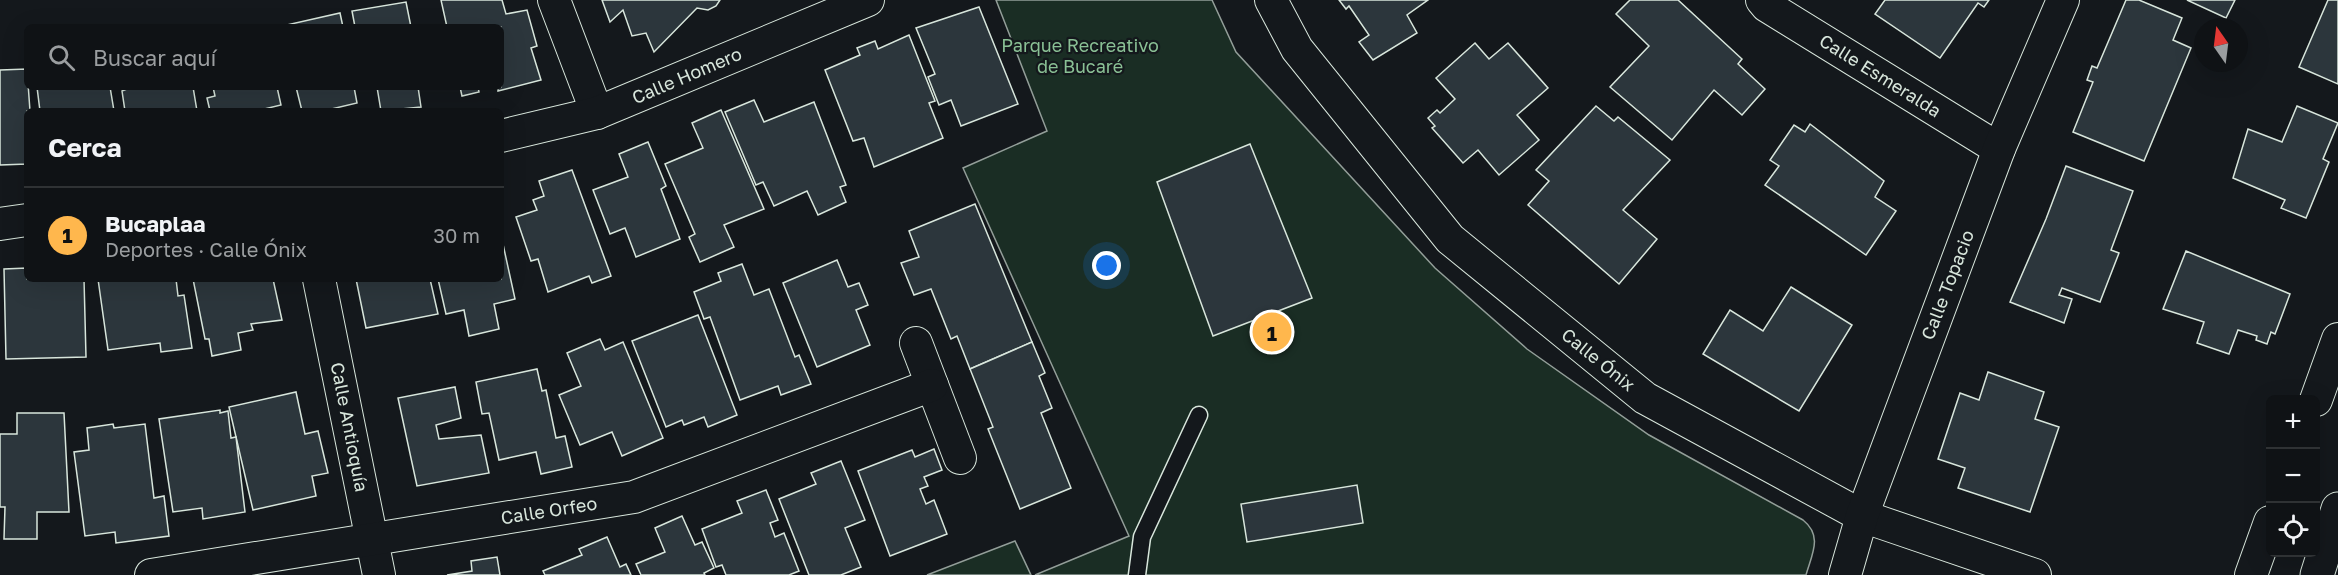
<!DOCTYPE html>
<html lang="es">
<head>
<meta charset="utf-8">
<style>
  :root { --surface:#0f1215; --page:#1d2022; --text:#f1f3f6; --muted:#9b9ea0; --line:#2f3234; --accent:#ffb74d }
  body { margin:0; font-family:"Golos Text",sans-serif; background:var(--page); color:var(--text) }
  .controls { position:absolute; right:18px; bottom:18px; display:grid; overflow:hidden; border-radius:9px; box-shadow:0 6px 24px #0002 }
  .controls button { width:54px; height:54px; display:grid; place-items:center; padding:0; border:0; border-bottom:2px solid var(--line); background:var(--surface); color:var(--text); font:30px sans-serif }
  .compass { position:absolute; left:2194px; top:18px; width:54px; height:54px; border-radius:50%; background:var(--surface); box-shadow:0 6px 24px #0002; rotate:346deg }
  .you { position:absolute; left:1107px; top:266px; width:21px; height:21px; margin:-15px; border:4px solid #fff; border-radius:50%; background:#1a73e8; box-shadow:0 0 0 9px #1a73e833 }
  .badge { display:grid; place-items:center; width:39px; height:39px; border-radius:50%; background:var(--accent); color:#111; font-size:20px; font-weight:700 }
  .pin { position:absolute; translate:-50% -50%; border:3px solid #fff; box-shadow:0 2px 6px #0006 }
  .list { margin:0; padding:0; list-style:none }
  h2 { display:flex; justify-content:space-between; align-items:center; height:78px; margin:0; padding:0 24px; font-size:26px }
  h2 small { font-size:20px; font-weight:400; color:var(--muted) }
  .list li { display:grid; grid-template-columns:39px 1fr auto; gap:18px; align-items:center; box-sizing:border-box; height:96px; padding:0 24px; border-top:2px solid var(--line) }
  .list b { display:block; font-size:22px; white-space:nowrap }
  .list p { margin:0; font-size:20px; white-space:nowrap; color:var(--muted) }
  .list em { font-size:20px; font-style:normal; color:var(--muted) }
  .icon { flex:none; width:33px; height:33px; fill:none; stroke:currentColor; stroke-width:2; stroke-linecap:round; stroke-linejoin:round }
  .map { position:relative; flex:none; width:2338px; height:575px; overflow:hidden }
  .search { position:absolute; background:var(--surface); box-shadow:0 6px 24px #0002; left:24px; top:24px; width:480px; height:66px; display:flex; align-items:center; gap:15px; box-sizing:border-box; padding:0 21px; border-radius:9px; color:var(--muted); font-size:22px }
  .panel { position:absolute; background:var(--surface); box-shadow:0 6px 24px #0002; left:24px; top:108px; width:480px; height:174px; border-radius:9px }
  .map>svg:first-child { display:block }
</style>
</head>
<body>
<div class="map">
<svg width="2338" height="575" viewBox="0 0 2338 575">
  <rect width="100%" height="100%" fill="#14181c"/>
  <!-- green -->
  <g fill="#1a2d24" stroke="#939e99" stroke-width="1.5">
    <path d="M996 0H1212L1236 52 1435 268 1527 349 1649 435 1803 520C1823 536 1812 554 1806 575H1035L1129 536 963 168 1047 131Z"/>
    <path d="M1015 541 1031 575H927Z"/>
  </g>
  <!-- building -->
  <g fill="#2c363c" stroke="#d8e6dc" stroke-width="1.5">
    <path d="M441 0H502L506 14 527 10 537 46 531 48 541 80 498 91V87H501V27H447Z"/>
    <path d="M602 0H720L716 6 708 10 697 8 654 52 646 33 632 36 623 10 610 22Z"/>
    <path d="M1339 0H1428L1407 15 1417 33 1373 60 1359 42 1369 35 1349 6 1346 9Z"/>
    <path d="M1630 0H1678L1742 59 1738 64 1765 89 1742 115 1714 90 1672 140 1610 87 1649 46 1616 14Z"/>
    <path d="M1885 0H1989L1984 7 1978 3 1940 58 1875 14Z"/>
    <path d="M2126 0H2139L2182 18 2173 40 2191 48 2144 161 2073 132 2093 82 2087 80 2092 66 2097 68Z"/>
    <path d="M2187 0H2235L2226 18Z"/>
    <path d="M2328 0H2338V84L2299 67Z"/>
    <path d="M406 2 411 27H355L352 11Z"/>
    <path d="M979 7 1018 104 961 126 951 100 939 105 928 77 935 74 916 28Z"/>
    <path d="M340 13 343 27H282V26Z"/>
    <path d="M909 35 935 101 929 103 943 138 874 167 864 138 853 141 825 70 860 55 857 48 875 41 878 49Z"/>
    <path d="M1475 43 1489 59 1508 43 1548 88 1517 115 1539 140 1499 175 1478 150 1463 163 1432 128 1435 126 1428 118 1437 110 1440 113 1455 99 1436 78Z"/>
    <path d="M27 69 30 111H27V164L0 165V70Z"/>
    <path d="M37 87H110L114 111H40Z"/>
    <path d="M127 87H193L197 111H125L122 91 127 89Z"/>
    <path d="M213 87H277L281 105 256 111H210L207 98 215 96Z"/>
    <path d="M296 87H354L357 103 323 111H302Z"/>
    <path d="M377 87H418L421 107 381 111Z"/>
    <path d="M460 87H478L479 92 462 96Z"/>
    <path d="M754 100 764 122 814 102 846 185 840 187 846 202 818 215 807 191 774 206 763 182 756 185 725 112Z"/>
    <path d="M1596 106 1614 121 1618 117 1670 160 1623 210 1657 239 1619 284 1528 205 1549 181 1536 170Z"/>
    <path d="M2297 106 2338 123 2323 159 2329 162 2306 218 2281 208 2285 200 2233 178 2248 129 2282 142Z"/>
    <path d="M721 110 764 209 724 225 734 247 700 262 689 237 695 234 665 164 703 148 692 123Z"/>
    <path d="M1810 124 1884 181 1875 197 1896 211 1866 255 1765 185 1779 166 1770 160 1794 125 1805 132Z"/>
    <path d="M648 142 666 186 661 189 680 239 636 257 625 228 610 234 593 190 628 177 619 154Z"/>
    <path d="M1250 144 1312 298 1213 336 1157 182Z"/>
    <path d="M2066 166 2133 191 2111 250 2119 253 2100 302 2062 288 2059 295 2072 299 2064 323 2010 302 2046 219Z"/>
    <path d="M572 170 611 276 592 283 589 276 548 292 538 259 531 261 516 217 537 210 533 200 544 196 539 181Z"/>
    <path d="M975 204 1032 342 970 369 957 336 951 339 931 289 914 295 901 263 919 257 909 231Z"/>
    <path d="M501 235 515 299 494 304 499 329 469 336 464 310 446 314 438 279H501Z"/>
    <path d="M2186 251 2290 294 2275 334 2271 332 2267 344 2256 340 2257 336 2238 330 2229 354 2197 343 2204 322 2163 309Z"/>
    <path d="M837 260 848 287 859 283 868 305 856 310 870 345 817 367 783 283Z"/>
    <path d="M742 264 754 295 769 289 795 357 799 355 811 384 781 395 778 386 740 400 710 317 704 319 694 292 721 281 718 273Z"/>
    <path d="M27 268V279H84L86 357 6 359 4 269Z"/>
    <path d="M98 279H176L178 296 184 295 192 348 161 352 160 343 108 350Z"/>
    <path d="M193 279H273L282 320 251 324 253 330 238 333 241 350 212 356 209 339H205Z"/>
    <path d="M356 279H430L438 314 366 328Z"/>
    <path d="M1791 287 1852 325 1799 411 1703 354 1730 310 1763 331Z"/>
    <path d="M698 315 737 415 708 427 704 417 684 425 682 420 666 427 632 341Z"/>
    <path d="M600 339 605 350 623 342 663 438 622 456 612 432 580 445 559 395 581 386 567 353Z"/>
    <path d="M1032 342 1045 373 1039 376 1052 408 1041 413 1071 488 1020 509 988 429 993 427 970 369Z"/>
    <path d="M537 369 542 391 546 390 556 438 565 436 572 467 541 474 536 452 499 460 489 413 482 414 476 382Z"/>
    <path d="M1988 372 2044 392 2035 419 2059 427 2030 512 1958 488 1965 468 1938 459 1960 393 1979 400Z"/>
    <path d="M455 387 461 418 436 425 439 439 481 435 489 473 417 486 398 398Z"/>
    <path d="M296 392 305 434 318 431 328 473 312 476 316 496 253 510 229 407Z"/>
    <path d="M220 410V413L228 411 231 438 236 437 245 512 203 519 202 508 173 512 159 419Z"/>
    <path d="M17 413H64L69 512H37V539H4L5 507H0V434H17Z"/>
    <path d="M113 424 114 428 145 424 154 498 164 496 169 536 116 543 115 532 85 536 74 452 89 450 87 428Z"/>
    <path d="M934 449 942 470 924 477 928 486 920 489 926 504 934 500 947 534 890 556 858 471 912 450 915 457Z"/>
    <path d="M841 461 865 520 845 528 861 567 841 575H809L779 499 816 484 811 473Z"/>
    <path d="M1357 485 1363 523 1247 542 1241 504Z"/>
    <path d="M766 490 778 520 770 523 775 537 784 533 799 571 789 575H726L722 565 716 567 702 529 742 513 737 501Z"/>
    <path d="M682 516 695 545 702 542 714 568 704 573 705 575H641L636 564 665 552 655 528Z"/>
    <path d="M607 537 620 567 626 564 631 575H545L543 571 582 555 579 549Z"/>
    <path d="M497 557 500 575H447L472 571 471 561Z"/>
  </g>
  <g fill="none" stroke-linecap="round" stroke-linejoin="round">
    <!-- lane casing -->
    <g stroke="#d8e6dc" stroke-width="19">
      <path id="lane" d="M1137 575 1142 537 1199 415"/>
    </g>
    <!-- street casing -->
    <g stroke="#d8e6dc" stroke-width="34">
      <g id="street">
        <path d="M554 0 597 113"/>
        <path d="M1271 0 1297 49 1450 239 1645 398 1862 516 2035 575"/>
        <path d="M1762 0 1767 6 1999 149"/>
        <path d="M501 136 597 113 868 0"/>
        <path d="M0 224 27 220"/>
        <path d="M319 279 379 575"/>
        <path d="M916 343 960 458"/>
        <path d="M2316 400 2338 339"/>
        <path d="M151 575 634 497 932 385"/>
        <path d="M1845 575 1862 516 1999 149 2063 0"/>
        <path d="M2251 575 2270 522"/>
      </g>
    </g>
    <!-- highway casing -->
    <g stroke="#d8e6dc" stroke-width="35">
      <path id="highway" d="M2317 575 2338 509"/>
    </g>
    <!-- lane -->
    <use href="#lane" stroke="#14181c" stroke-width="16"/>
    <!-- street -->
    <use href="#street" stroke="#14181c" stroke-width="32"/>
    <!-- highway -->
    <use href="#highway" stroke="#14181c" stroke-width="33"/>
  </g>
  <g text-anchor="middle" stroke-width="4.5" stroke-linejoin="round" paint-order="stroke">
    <!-- park labels -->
    <g font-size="18" fill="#8ac095" stroke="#14181c">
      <text x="1080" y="52">Parque Recreativo<tspan x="1080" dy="21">de Bucaré</tspan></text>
    </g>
    <!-- street labels -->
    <g font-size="18" fill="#d8e6dc" stroke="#14181c">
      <text transform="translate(687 76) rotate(-23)" y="6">Calle Homero</text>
      <text transform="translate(1880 76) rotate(32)" y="6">Calle Esmeralda</text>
      <text transform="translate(1948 285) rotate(-69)" y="6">Calle Topacio</text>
      <text transform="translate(1598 360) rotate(39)" y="6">Calle Ónix</text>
      <text transform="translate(349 427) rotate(79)" y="6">Calle Antioquía</text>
      <text transform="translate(549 511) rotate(-9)" y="6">Calle Orfeo</text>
    </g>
  </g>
</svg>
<div class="controls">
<button>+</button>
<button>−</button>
<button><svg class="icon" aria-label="locate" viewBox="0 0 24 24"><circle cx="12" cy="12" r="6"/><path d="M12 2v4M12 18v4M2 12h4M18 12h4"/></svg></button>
</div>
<svg class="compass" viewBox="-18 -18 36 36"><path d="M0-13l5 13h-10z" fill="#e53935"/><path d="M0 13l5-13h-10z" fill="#9b9ea0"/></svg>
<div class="you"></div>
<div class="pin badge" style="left:1272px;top:332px">1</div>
<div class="search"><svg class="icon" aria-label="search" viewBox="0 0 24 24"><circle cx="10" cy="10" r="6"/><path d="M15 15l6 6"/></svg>Buscar aquí</div>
<section class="panel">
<h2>Cerca<small></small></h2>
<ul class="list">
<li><span class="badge">1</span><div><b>Bucaplaa</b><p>Deportes · Calle Ónix</p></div><em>30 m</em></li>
</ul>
</section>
</div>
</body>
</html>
